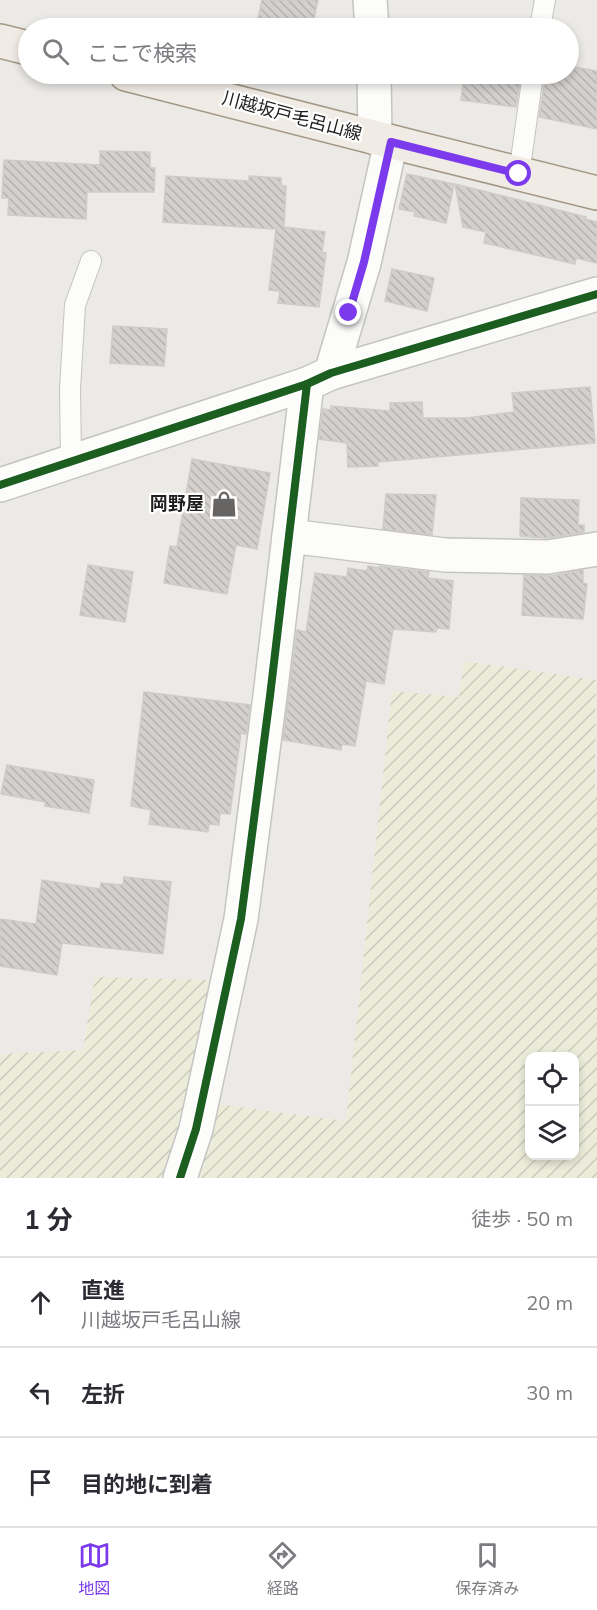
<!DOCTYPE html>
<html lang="ja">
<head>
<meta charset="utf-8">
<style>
  :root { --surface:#fff; --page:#f2f2f3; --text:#2b2b33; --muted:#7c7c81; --line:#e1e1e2; --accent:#7c3aed }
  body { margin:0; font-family:Mulish,"Noto Sans JP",sans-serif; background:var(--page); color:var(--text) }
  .controls { position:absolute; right:18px; bottom:18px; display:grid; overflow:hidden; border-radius:12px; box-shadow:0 3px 9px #0003 }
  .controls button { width:54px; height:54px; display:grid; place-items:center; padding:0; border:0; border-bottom:2px solid var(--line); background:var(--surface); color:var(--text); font:30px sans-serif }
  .stop { position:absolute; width:18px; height:18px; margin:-14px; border:4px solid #7c3aed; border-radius:50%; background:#fff }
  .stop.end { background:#7c3aed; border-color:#fff; box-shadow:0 2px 6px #0008 }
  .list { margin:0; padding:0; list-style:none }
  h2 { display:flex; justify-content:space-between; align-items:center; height:78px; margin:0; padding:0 24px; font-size:26px }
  h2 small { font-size:20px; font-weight:400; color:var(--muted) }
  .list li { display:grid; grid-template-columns:39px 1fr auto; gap:18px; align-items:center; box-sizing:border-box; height:90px; padding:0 24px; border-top:2px solid var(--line) }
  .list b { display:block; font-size:22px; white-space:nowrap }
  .list p { margin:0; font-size:20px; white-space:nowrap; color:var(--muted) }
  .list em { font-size:20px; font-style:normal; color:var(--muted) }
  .icon { flex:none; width:33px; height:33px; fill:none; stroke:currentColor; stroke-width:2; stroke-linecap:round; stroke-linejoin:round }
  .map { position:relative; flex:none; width:597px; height:1178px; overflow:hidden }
  .search { position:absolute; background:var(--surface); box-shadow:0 3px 9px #0003; left:18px; right:18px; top:18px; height:66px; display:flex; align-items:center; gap:15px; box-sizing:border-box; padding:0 21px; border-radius:33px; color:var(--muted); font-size:22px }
  .sheet { height:348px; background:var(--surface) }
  nav { display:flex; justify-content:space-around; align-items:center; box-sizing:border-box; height:84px; border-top:2px solid var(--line); background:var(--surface); font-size:16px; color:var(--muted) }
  nav a { display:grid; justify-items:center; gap:3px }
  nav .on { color:var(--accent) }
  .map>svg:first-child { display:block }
</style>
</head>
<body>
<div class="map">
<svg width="597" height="1178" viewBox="0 0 597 1178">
  <defs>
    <pattern id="farmland-furrows" width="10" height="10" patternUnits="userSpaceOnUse" patternTransform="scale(1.5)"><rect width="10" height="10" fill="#ececda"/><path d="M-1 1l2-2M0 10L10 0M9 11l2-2" fill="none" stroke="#cacabb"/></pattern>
    <pattern id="building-back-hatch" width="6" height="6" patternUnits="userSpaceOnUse" patternTransform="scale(1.5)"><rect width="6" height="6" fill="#d3d0ce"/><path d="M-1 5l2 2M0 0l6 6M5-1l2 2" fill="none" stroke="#b5b2b0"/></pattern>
  </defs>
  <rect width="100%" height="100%" fill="#eceae7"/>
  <!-- farmland -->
  <g fill="url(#farmland-furrows)" fill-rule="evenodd">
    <path d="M464 661 596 680 595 787 597 788V1178H196L217 1104 346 1121 392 691 459 697ZM530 1056H574V1156H530Z"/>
    <path d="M95 977 212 980 191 1101 165 1178H0V1054L83 1050Z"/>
  </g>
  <!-- building -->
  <g fill="url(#building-back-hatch)" stroke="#cfccc8" stroke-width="1.5">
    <path d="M262 0H318L312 28H256Z"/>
    <path d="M568 66 597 71V129L539 117 546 74H568Z"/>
    <path d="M464 74H495L521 76 516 107 461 100Z"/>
    <path d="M100 151 150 152V168H155L154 192H87L86 219 8 215 9 198H2L4 160 100 165Z"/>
    <path d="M407 174 454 184 446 223 414 216 415 212 399 209Z"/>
    <path d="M166 176 249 181V176L281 178V185L286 186 284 227 325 232 322 252 326 253 319 307 278 303 280 291 269 290 276 229 163 222Z"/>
    <path d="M455 184 586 217 585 219 597 222V263L576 258 575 264 484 243 486 232 463 227Z"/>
    <path d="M392 269 434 278 427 311 385 301Z"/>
    <path d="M113 326 167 329 164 366 110 363Z"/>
    <path d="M590 387 595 443 378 462V466L348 467 347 443 319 439 323 409 331 410V406L390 411V403L422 402 423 418H466L514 412 512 393Z"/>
    <path d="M192 459 270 473 257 549 236 545 227 594 164 583 170 546 177 547Z"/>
    <path d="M386 494 436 495 432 535 383 529Z"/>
    <path d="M521 498 579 500 578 525H584V532L547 538 520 536Z"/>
    <path d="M88 565 133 572 125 622 80 615Z"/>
    <path d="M368 566 379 568V566L429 572 428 578 453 581 449 629 437 628 436 632 393 629 384 684 366 681 355 746 342 744 341 750 283 740 297 630 306 632 315 573 347 577 348 568 367 571Z"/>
    <path d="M583 570V583L587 584 583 619 522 615 524 575 551 576Z"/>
    <path d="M144 692 250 705 246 734 241 733 230 814 220 813 219 825 209 824 208 832 149 824 151 810 131 806Z"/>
    <path d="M7 765 94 780 89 813 45 806V802L1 794Z"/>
    <path d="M124 877 171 882 163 954 62 943 57 975 0 966V919L36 924 42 880 100 889 101 883 123 885Z"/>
  </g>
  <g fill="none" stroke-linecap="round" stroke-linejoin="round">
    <!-- lane casing -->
    <g stroke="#c5c4c3" stroke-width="22">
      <g id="lane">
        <path d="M540 28 545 0"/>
        <path d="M519 174 533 74"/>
        <path d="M71 461 70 389 75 305 91 261"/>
      </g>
    </g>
    <!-- street casing -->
    <g stroke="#c5c4c3" stroke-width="36">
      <g id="street">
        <path d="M370 0 372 28"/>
        <path d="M374 74 375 138"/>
        <path d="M331 373 364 263 391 142"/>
        <path d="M0 485 307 384 331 373 597 294"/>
        <path d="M289 536 445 555 548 557 597 549"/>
        <path d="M180 1178 196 1129 241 919 270 696 307 384"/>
      </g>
    </g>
    <!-- primary casing -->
    <g stroke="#a39883" stroke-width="36">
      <g id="primary">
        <path d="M0 41 28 48"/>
        <path d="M126 74 416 148 597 193"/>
      </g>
    </g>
    <!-- lane -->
    <use href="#lane" stroke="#fcfcfb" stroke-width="20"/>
    <!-- street -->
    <use href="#street" stroke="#fcfcfb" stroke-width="33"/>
    <!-- primary -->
    <use href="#primary" stroke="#f0ebe4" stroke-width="33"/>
    <!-- cycleway casing -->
    <g stroke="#fff" stroke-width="11">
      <g id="cycleway">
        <path d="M0 485 307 384 331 373 597 294"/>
        <path d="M180 1178 196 1129 241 919 270 696 307 384"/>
      </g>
    </g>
    <!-- cycleway -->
    <use href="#cycleway" stroke="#1b5e20" stroke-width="8"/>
  </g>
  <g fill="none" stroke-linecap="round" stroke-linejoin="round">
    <!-- route -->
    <path stroke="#7c3aed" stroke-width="8" d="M349 313 364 262 391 142 519 174"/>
  </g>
  <!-- icons -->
  <defs>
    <g id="shop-bare" transform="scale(2.07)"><path d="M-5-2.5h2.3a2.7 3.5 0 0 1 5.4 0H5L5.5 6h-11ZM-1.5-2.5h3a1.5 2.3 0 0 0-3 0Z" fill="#666564" stroke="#fff" stroke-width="2.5" paint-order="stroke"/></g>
  </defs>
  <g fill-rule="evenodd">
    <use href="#shop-bare" x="224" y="504"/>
  </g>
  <g text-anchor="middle" stroke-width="4.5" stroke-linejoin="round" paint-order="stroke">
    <!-- street labels -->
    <g font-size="18" fill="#1e1e1e" stroke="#fff">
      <text transform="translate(292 116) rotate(15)" y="6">川越坂戸毛呂山線</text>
    </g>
    <!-- poi labels -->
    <g font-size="18" font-weight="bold" fill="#1e1e1e" stroke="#fff" text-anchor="end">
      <text x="204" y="510">岡野屋</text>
    </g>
  </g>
</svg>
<div class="controls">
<button><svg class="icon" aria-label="locate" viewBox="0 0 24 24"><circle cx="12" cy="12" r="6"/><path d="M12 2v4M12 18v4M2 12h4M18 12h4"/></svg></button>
<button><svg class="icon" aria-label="layers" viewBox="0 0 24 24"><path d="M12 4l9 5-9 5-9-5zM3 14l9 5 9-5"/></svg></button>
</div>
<div class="stop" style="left:519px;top:174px"></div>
<div class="stop end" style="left:349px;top:313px"></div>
<div class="search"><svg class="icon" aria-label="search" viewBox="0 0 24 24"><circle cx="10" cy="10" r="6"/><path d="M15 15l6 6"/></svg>ここで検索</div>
</div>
<section class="sheet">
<h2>1 分<small>徒歩 · 50 m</small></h2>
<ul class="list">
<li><svg class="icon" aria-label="ahead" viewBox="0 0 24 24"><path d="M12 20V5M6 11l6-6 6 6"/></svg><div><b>直進</b><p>川越坂戸毛呂山線</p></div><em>20 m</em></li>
<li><svg class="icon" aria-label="left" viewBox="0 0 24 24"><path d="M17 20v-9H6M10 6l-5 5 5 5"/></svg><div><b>左折</b></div><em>30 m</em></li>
<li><svg class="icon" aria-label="arrive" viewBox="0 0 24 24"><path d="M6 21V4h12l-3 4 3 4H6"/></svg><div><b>目的地に到着</b></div></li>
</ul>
</section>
<nav>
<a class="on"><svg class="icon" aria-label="map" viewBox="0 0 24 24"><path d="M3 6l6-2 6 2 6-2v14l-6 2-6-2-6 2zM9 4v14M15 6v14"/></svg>地図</a>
<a><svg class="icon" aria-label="directions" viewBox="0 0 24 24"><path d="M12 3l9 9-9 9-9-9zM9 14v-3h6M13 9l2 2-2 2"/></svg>経路</a>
<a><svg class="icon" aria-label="saved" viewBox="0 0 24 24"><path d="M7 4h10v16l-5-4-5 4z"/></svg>保存済み</a>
</nav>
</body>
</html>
